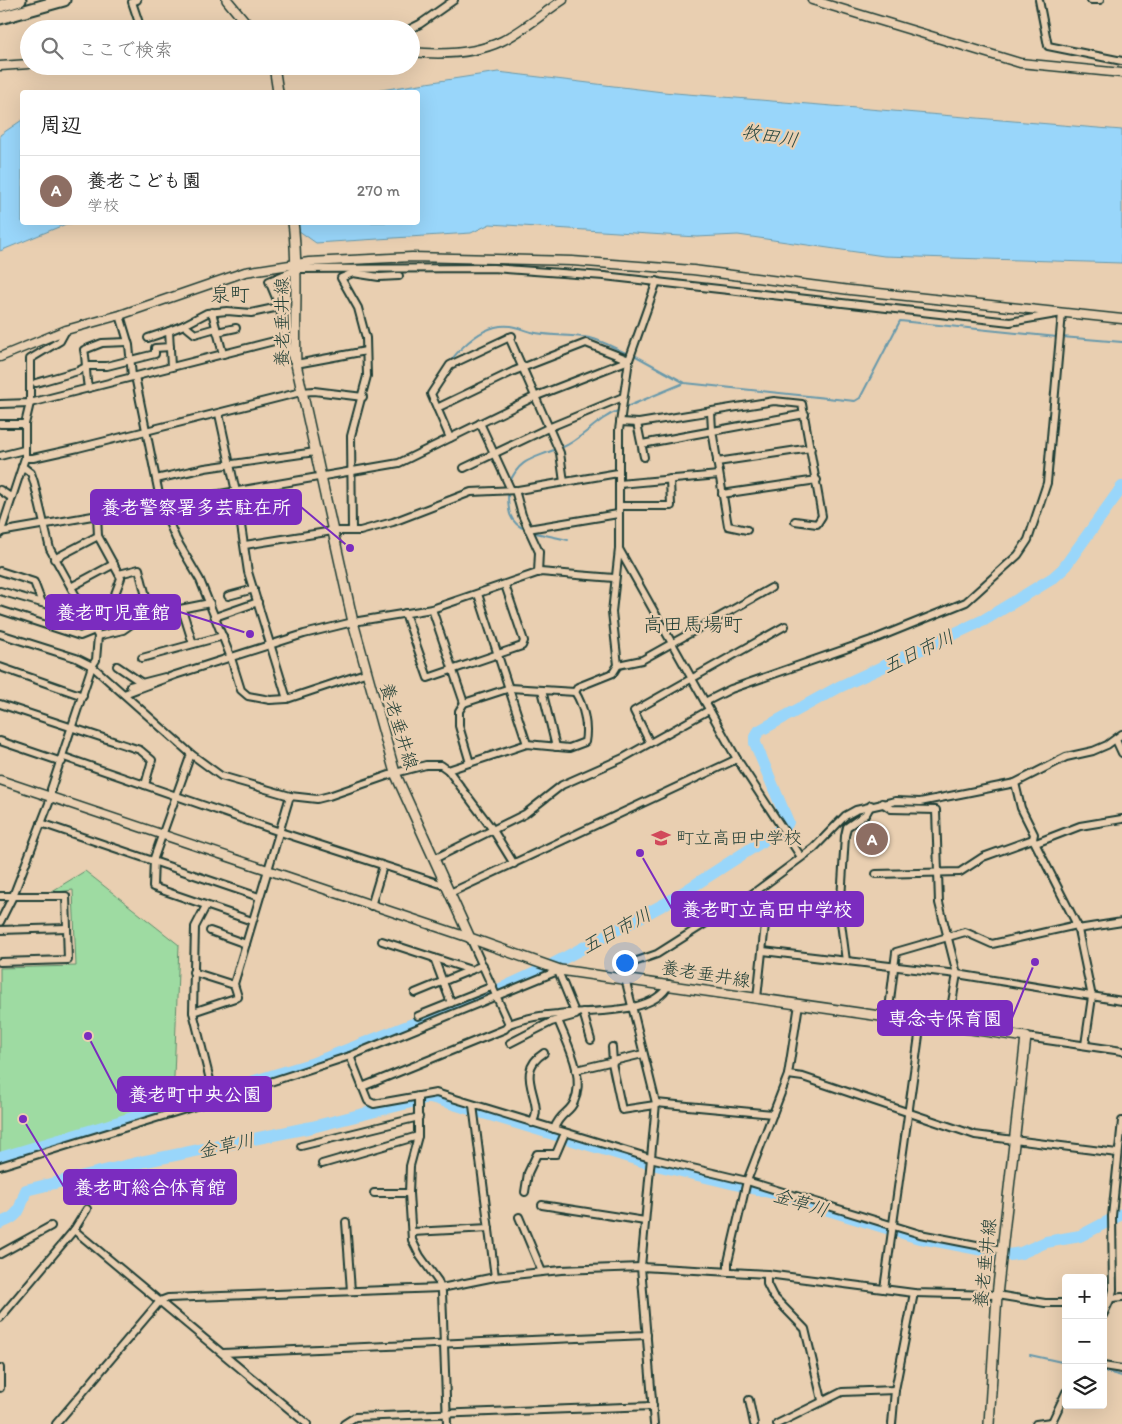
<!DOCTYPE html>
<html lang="ja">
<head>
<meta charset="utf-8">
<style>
  :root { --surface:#fff; --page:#f6f6f6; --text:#222; --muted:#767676; --line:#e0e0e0; --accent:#0b8043 }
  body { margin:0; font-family:Itim,"Klee One",sans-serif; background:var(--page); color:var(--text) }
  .controls { position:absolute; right:15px; bottom:15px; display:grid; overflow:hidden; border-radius:5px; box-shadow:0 5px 20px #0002 }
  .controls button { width:45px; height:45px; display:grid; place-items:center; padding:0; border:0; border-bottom:1px solid var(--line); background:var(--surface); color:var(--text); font:25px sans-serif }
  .you { position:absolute; left:624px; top:962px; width:18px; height:18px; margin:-12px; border:4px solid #fff; border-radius:50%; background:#1a73e8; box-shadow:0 0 0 8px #1a73e833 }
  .badge { display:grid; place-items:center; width:32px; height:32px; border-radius:50%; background:var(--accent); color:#fff; font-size:16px; font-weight:700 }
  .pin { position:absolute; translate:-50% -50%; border:2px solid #fff; box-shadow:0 1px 5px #0006 }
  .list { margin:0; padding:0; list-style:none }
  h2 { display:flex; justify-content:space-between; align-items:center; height:65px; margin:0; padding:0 20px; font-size:21px }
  h2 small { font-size:16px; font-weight:400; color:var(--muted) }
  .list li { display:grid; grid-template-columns:32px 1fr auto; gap:15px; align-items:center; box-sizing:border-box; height:70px; padding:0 20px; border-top:1px solid var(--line) }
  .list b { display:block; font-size:19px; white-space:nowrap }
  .list p { margin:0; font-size:16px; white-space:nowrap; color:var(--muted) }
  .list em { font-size:16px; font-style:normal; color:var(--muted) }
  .icon { flex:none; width:28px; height:28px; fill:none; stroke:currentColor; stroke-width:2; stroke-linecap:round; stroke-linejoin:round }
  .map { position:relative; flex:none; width:1122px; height:1424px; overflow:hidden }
  .search { position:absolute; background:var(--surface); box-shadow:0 5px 20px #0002; left:20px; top:20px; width:400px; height:55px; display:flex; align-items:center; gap:12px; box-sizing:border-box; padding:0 18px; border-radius:28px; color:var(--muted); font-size:19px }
  .panel { position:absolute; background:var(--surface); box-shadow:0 5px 20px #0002; left:20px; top:90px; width:400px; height:135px; border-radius:5px }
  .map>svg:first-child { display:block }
</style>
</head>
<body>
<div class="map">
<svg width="1122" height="1424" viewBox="0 0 1122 1424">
  <rect width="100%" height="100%" fill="#e9cfb1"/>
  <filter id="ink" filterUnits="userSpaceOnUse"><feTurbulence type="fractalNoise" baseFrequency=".02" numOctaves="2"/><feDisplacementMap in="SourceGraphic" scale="10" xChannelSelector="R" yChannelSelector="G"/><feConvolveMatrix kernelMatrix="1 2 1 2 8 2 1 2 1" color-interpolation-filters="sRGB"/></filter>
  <g filter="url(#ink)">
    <!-- green -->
    <path fill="#9edba2" stroke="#5e8c6b" d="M85 871 179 945 173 1103 0 1155V968L76 966 73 890 49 893Z"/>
    <!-- water -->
    <g fill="#99d6fa" stroke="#6899ab">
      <path d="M498 72 663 92 1122 130V263L884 256 738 235 697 237 490 224 471 233 316 243 288 223 418 222V92H368Z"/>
      <path d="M22 120V222L81 223 66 224 0 251V135Z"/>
    </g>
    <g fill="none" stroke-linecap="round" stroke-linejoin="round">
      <!-- stream -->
      <g stroke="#6899ab" stroke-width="2">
        <path d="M1062 337 1122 342"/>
        <path d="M634 355 685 383 855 401 860 398 900 321 1057 337"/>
        <path d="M429 390C446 365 475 322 510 326 519 327 528 332 536 333 554 336 573 335 590 338 603 341 616 349 629 354"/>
        <path d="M624 408 684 383"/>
        <path d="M561 448C583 439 597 418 620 410"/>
        <path d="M510 482C520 458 534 459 556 449"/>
        <path d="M508 492C508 510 508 523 527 530"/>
        <path d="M531 532 568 540"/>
        <path d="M1030 1355 1066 1363"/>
        <path d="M1103 1371 1122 1376"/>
      </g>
      <!-- river -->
      <g stroke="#99d6fa" stroke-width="12">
        <path d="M477 1111 652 1164 773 1193 916 1237 1009 1255 1021 1253 1046 1242 1080 1236 1122 1214"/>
        <path d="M0 1158 311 1064 492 993 542 970 670 901 786 826 788 822 755 743V737L759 731 839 687 984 620 1053 578 1063 569 1122 487"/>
        <path d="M0 1223C21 1216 19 1209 26 1190L141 1162 312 1127 431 1097 470 1109"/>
      </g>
      <!-- minor casing -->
      <g stroke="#1f3d34" stroke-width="10">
        <g id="minor">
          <path d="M137 0 132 2 141 29"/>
          <path d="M1039 0 1048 46 1122 61"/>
          <path d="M1091 0H1100"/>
          <path d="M410 29 420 24 454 0"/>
          <path d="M353 273 379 277 399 276"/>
          <path d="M212 312 223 354"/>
          <path d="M120 315 129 345 132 376"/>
          <path d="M184 325 207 313 227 311 251 313 279 307"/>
          <path d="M169 331 184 325 195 334 216 328"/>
          <path d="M217 332 236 328"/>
          <path d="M509 337 560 453 564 482"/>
          <path d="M148 338 169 331 171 367"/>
          <path d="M286 338 279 305 269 281 298 269 493 268 604 276 1010 322 1062 313 1047 483 1028 540 1018 555 966 602 877 638 731 689 705 702"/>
          <path d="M135 376 161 504 176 539 200 580 231 658 241 690 248 696 270 700 287 699 365 673"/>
          <path d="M36 383 78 371 88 366H107L155 354V348L170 347"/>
          <path d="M88 387C85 373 87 363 84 350L102 343 128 342"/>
          <path d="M0 404 30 403 286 338 292 359 296 364 366 351"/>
          <path d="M437 408 514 371 586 343 629 360"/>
          <path d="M711 412 712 430 728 526 747 530"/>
          <path d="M219 414 236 492 248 572 287 699"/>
          <path d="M620 422 639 423 774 401 802 404 822 516 817 524 795 521"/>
          <path d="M480 423 511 490"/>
          <path d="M637 423 644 457"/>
          <path d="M0 424H25"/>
          <path d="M450 438 431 394 450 365 512 336"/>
          <path d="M642 444 805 414"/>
          <path d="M0 456 24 450"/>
          <path d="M25 458H33L78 448 301 392 314 391 363 397"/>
          <path d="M717 462 811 448"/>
          <path d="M464 468 548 428 623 397"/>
          <path d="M156 479 205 468 315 452"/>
          <path d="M619 484 719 475"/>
          <path d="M0 490 12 498"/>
          <path d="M515 490 522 515 539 552 538 573"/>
          <path d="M722 494 817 480"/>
          <path d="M620 506H671L670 479"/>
          <path d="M528 529 618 514"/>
          <path d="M352 530 351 436 367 376 366 338 358 308 341 278 353 273 354 270"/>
          <path d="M0 532 399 463 534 397 629 360"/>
          <path d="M0 534 25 458V424L30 403V359L60 341 66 330"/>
          <path d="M245 545 333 531H360L393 522 471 492 518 490 618 473"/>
          <path d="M619 549 737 759 801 857"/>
          <path d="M54 559 98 536"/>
          <path d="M0 571 34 582 42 603"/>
          <path d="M119 574 139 569 150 612"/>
          <path d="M71 587 114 564"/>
          <path d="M0 591 87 616 112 602 121 578 98 536 97 515"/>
          <path d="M478 594 527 744"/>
          <path d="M228 596 254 589"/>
          <path d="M182 609 193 644"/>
          <path d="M432 609 464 703"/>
          <path d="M0 610 80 636 95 630"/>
          <path d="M405 613 428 678 522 646 524 641 505 585"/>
          <path d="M215 617 258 602"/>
          <path d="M0 634 76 658 92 666 191 754 221 776 290 796 317 799 329 796 395 773 426 765H441L448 770 493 830 514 864"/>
          <path d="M98 636 123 630 147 613 156 609 175 610 210 603"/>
          <path d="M142 658 223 636"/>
          <path d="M618 665 642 660 771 588"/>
          <path d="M117 666 142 683"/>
          <path d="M0 667 83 696"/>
          <path d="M130 686 165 677"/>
          <path d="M542 690 556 747"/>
          <path d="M124 694 175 675 304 634 353 622 432 609 540 572 614 578"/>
          <path d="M0 704 140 750 152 760 145 785"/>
          <path d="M1116 740 1122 753"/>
          <path d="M0 741 62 762"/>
          <path d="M650 743 634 711 785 626"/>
          <path d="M191 754 154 858 153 887 252 921"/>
          <path d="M64 757 280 832 447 886"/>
          <path d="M470 763 459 726V711L464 703 510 688 575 692 578 687 613 673 618 665 612 612 619 549V430L629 360 657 281"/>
          <path d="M448 770 527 744 569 748 585 742C588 726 584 706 575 692"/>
          <path d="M1015 783 1021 808 1034 834 1033 839 1077 925 1092 997 1085 1045"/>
          <path d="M882 803 891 809 936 810 939 903 957 974 948 1025"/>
          <path d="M41 823 259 897"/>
          <path d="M1036 843 1080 826 1122 819"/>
          <path d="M434 859 525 814 562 785 623 758 709 710"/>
          <path d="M876 874 960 872 983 857 1033 839"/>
          <path d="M755 892 766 915 757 998"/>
          <path d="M450 893 737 759"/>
          <path d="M0 896H66L68 960 0 962"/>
          <path d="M206 906 195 927 193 1012 215 1100"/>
          <path d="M371 906 383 866"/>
          <path d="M0 922 13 896 51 798V789L92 666 96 660 98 636 50 549 34 482 31 473 22 466"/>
          <path d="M1078 929 1122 922"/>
          <path d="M0 930 67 928"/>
          <path d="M210 931 246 944"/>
          <path d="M470 938 509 1024C525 1018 542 1015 558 1014 587 1010 654 1016 669 984"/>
          <path d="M382 941 471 970 483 965"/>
          <path d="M763 951 957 974 1122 1001"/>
          <path d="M434 958 451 1003"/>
          <path d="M846 961 840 915 845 836 847 827 866 814 871 805"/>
          <path d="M193 972 234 985"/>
          <path d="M620 977 628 966 637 961 657 954 755 892 814 848 845 816 856 810 896 801 920 802 1015 783 1066 757 1093 751 1107 745 1122 734"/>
          <path d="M625 978 656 1103 641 1267 654 1424"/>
          <path d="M415 993 471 970"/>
          <path d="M193 1012 238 997 234 984 290 796"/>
          <path d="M583 1012 591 1040"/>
          <path d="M418 1016 493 986"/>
          <path d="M888 1017 896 952 965 932 992 944 1077 925"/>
          <path d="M1026 1037 1122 1051"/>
          <path d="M510 1043 551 1022 576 1015 558 971"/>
          <path d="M612 1047 613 1063"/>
          <path d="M350 1056 368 1101 374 1104 436 1093 650 1158 747 1181 920 1234 1002 1250"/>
          <path d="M612 1063 622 1110 655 1105"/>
          <path d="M576 1070 643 1054"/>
          <path d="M788 1075 803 1077 975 1135 1117 1153"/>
          <path d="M362 1087 505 1029 509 1024"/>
          <path d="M418 1096V1136L410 1166 409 1193 412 1240 420 1256 438 1281 442 1292 447 1424"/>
          <path d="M656 1103 773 1114"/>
          <path d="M473 1105 495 1277"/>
          <path d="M532 1123C547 1102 511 1074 544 1053"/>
          <path d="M554 1129C560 1112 570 1113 574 1102 586 1076 567 1044 558 1020"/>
          <path d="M301 1146 419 1117"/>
          <path d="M322 1164 418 1136"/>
          <path d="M0 1166 215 1100 350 1056 560 970"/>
          <path d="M525 1192 528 1173 537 1154H556L565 1133"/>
          <path d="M374 1193H409"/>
          <path d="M542 1205 645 1221"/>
          <path d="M519 1217 542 1272"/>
          <path d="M346 1222 351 1291"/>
          <path d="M74 1230 307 1424"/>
          <path d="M412 1232 489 1228"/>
          <path d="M0 1254 51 1226"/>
          <path d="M728 1272V1262L747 1181 788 1075 799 1004"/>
          <path d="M767 1274V1284L773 1296 805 1329 822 1400"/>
          <path d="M884 1289 921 1021"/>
          <path d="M1103 1299 1122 1297"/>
          <path d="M1103 1315 1111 1298 1113 1290 1112 1216 1122 1121"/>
          <path d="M0 1318 74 1230 87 1209"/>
          <path d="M223 1353 647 1335"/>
          <path d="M1103 1366 1122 1369"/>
          <path d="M0 1368V1388"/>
          <path d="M749 1400 754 1424"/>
          <path d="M56 1424 160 1301 168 1298 441 1288 495 1277 561 1270 641 1267 767 1274 914 1293 997 1295 1045 1303H1066"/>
          <path d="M344 1424 355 1417 653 1406"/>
          <path d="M777 1424 842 1392 895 1390"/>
          <path d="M892 1424 895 1390 914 1293"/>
          <path d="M1036 1424 1051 1422"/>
          <path d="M1051 1424 1066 1392"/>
        </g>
      </g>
      <!-- tertiary casing -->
      <g stroke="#1f3d34" stroke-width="11">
        <g id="tertiary">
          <path d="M812 0 1020 63 1122 73"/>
          <path d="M411 52C441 55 475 54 502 41 523 31 543 13 563 0"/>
          <path d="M0 66 29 64"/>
          <path d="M0 357 66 330 120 315 245 272 309 262 412 257 572 261 693 270 850 290 1122 319"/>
          <path d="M0 780 470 938"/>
        </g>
      </g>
      <!-- secondary casing -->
      <g stroke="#1f3d34" stroke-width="12">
        <g id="secondary">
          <path d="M227 0 251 29"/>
          <path d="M274 66 278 92"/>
          <path d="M293 222C299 270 294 316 296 364L353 622 395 773 470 938 560 970 1026 1037 997 1295 989 1424"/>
        </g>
      </g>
      <!-- motorway casing -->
      <g stroke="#1f3d34" stroke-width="15">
        <g id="motorway">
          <path d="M0 6 20 0"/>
          <path d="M0 18 64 0"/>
        </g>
      </g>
      <!-- minor -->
      <use href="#minor" stroke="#e9cfb1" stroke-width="6"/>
      <!-- tertiary -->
      <use href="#tertiary" stroke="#e9cfb1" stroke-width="8"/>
      <!-- secondary -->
      <use href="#secondary" stroke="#e9cfb1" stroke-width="9"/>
      <!-- motorway -->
      <use href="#motorway" stroke="#e9cfb1" stroke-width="11"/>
    </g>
  </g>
  <!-- icons -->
  <defs>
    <g id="school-bare" transform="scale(1.5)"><path d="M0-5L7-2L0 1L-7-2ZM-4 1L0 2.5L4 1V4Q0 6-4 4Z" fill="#d1495b" stroke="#e9cfb1" stroke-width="2.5" paint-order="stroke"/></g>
  </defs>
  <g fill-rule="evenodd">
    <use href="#school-bare" x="661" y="838"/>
  </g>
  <g text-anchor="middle" stroke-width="4.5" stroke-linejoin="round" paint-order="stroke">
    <!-- street labels -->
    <g font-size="18" fill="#1f3d34" stroke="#e9cfb1">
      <text transform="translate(282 322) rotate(-90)" y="6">養老垂井線</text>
      <text transform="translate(399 726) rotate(73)" y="6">養老垂井線</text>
      <text transform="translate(706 974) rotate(9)" y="6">養老垂井線</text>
      <text transform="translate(985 1263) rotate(-84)" y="6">養老垂井線</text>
    </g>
    <!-- poi labels -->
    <g font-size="18" fill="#1f3d34" stroke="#e9cfb1" text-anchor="start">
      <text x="676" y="844">町立高田中学校</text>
    </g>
    <!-- water labels -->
    <g font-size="19" font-style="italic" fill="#25453e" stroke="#e9cfb1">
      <text transform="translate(770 135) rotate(10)" y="7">牧田川</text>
      <text transform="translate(918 651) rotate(-25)" y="7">五日市川</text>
      <text transform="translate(616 930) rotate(-28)" y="7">五日市川</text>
      <text transform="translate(226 1145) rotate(-12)" y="7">金草川</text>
      <text transform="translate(801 1202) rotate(17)" y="7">金草川</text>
    </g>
    <!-- quarter labels -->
    <g font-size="20" fill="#1f3d34" stroke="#e9cfb1">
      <text x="230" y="301">泉町</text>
      <text x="693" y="631">高田馬場町</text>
    </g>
  </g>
  <!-- callouts -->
  <path fill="none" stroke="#7b2cbf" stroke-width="2" d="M350 548L301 507M250 634L180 612M640 853L672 909M1035 962L1012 1018M88 1036L118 1094M23 1119L64 1187"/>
  <g fill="#7b2cbf" stroke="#e9cfb1" stroke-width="2">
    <circle cx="350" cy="548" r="5"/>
    <circle cx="250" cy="634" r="5"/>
    <circle cx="640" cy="853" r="5"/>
    <circle cx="1035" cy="962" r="5"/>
    <circle cx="88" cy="1036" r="5"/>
    <circle cx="23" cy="1119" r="5"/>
  </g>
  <g fill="#7b2cbf" stroke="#7b2cbf" stroke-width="2">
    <rect x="91" y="490" width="210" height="34" rx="5"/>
    <rect x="46" y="595" width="134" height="34" rx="5"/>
    <rect x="672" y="892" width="191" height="34" rx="5"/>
    <rect x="878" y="1001" width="134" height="34" rx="5"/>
    <rect x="118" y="1077" width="153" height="34" rx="5"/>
    <rect x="64" y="1170" width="172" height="34" rx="5"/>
  </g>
  <g font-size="19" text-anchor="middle" font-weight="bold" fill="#fff">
    <text x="196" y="514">養老警察署多芸駐在所</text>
    <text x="113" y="619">養老町児童館</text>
    <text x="767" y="916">養老町立高田中学校</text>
    <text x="945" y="1025">専念寺保育園</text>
    <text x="195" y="1101">養老町中央公園</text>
    <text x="150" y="1194">養老町総合体育館</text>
  </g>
</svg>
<div class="controls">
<button>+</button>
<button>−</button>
<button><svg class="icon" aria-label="layers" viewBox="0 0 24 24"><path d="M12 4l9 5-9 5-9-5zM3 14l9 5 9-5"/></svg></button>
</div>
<div class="you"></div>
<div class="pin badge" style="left:872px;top:839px;background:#8d6e63">A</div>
<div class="search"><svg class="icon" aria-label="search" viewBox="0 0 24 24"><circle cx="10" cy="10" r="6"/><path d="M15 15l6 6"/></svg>ここで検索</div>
<section class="panel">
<h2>周辺<small></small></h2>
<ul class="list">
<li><span class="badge" style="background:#8d6e63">A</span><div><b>養老こども園</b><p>学校</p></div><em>270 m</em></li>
</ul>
</section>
</div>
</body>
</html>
